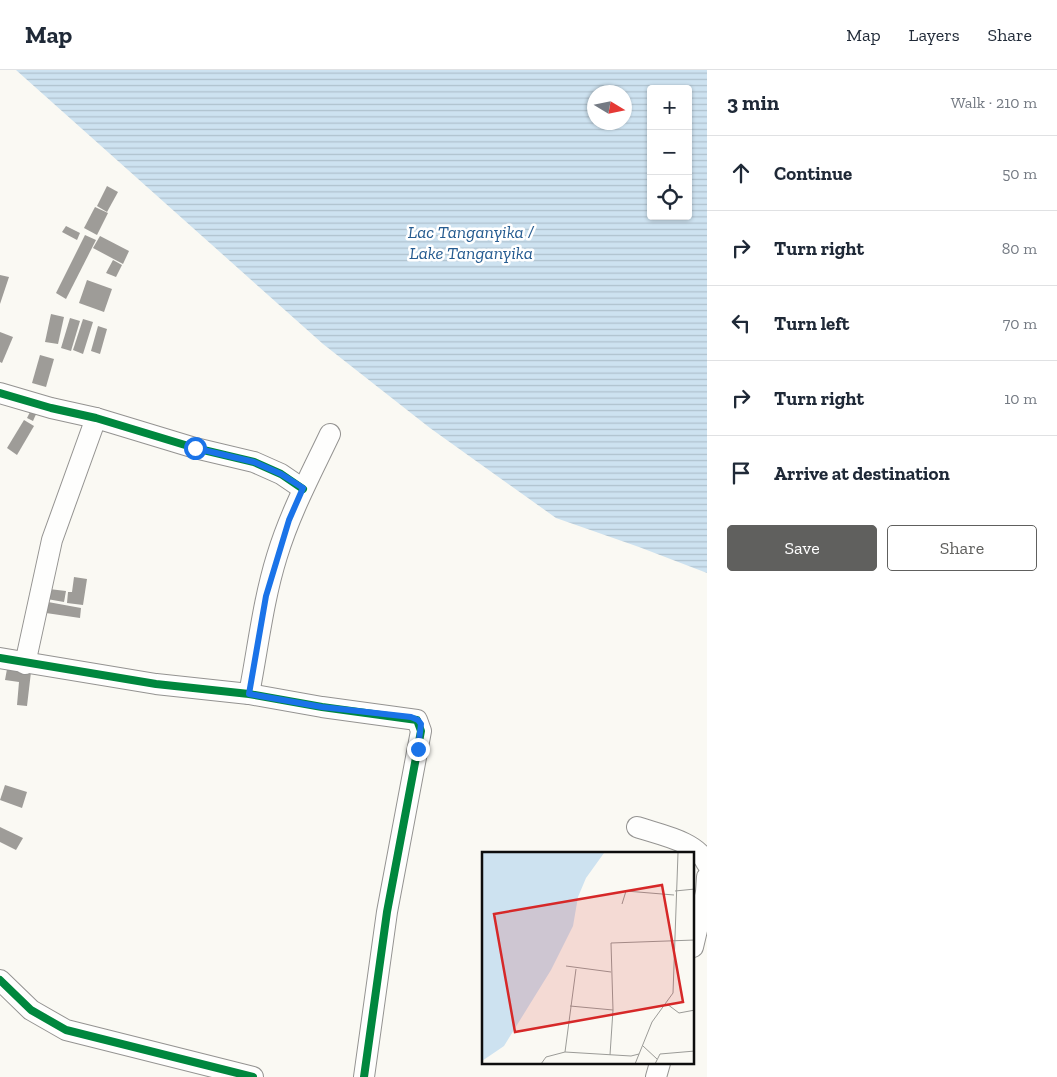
<!DOCTYPE html>
<html lang="en">
<head>
<meta charset="utf-8">
<style>
  :root { --surface:#fff; --page:#f6f6f7; --text:#1f2937; --muted:#747a83; --line:#e0e1e3; --accent:#60605e }
  body { margin:0; font-family:"Zilla Slab",serif; background:var(--page); color:var(--text) }
  .controls { position:absolute; right:15px; top:15px; display:grid; overflow:hidden; border-radius:5px; box-shadow:0 1px 4px #0004 }
  .controls button { width:45px; height:45px; display:grid; place-items:center; padding:0; border:0; border-bottom:1px solid var(--line); background:var(--surface); color:var(--text); font:25px sans-serif }
  .compass { position:absolute; left:587px; top:15px; width:45px; height:45px; border-radius:50%; background:var(--surface); box-shadow:0 1px 4px #0004; rotate:100deg }
  .stop { position:absolute; width:15px; height:15px; margin:-11px; border:4px solid #1a73e8; border-radius:50%; background:#fff }
  .stop.end { background:#1a73e8; border-color:#fff; box-shadow:0 1px 5px #0008 }
  .list { margin:0; padding:0; list-style:none }
  h2 { display:flex; justify-content:space-between; align-items:center; height:65px; margin:0; padding:0 20px; font-size:21px }
  h2 small { font-size:16px; font-weight:400; color:var(--muted) }
  .list li { display:grid; grid-template-columns:32px 1fr auto; gap:15px; align-items:center; box-sizing:border-box; height:75px; padding:0 20px; border-top:1px solid var(--line) }
  .list b { display:block; font-size:19px; white-space:nowrap }
  .list em { font-size:16px; font-style:normal; color:var(--muted) }
  .actions { display:flex; gap:10px; padding:15px 20px }
  .actions a { flex:1; padding:11px 0; border:1px solid var(--accent); border-radius:5px; text-align:center; font-size:18px; color:var(--accent) }
  .actions .main { background:var(--accent); color:#fff }
  .icon { flex:none; width:28px; height:28px; fill:none; stroke:currentColor; stroke-width:2; stroke-linecap:round; stroke-linejoin:round }
  .map { position:relative; flex:none; width:707px; height:1007px; overflow:hidden }
  header { display:flex; align-items:center; gap:30px; box-sizing:border-box; height:70px; padding:0 25px; background:var(--surface); border-bottom:1px solid var(--line) }
  header strong { font-size:24px }
  nav { display:flex; gap:28px; margin-inline-start:auto; font-size:18px }
  main { display:flex }
  aside { flex:1; background:var(--surface) }
  .map>svg:first-child { display:block }
</style>
</head>
<body>
<header>
<strong>Map</strong>
<nav><a>Map</a><a>Layers</a><a>Share</a></nav>
</header>
<main>
<div class="map">
<svg width="707" height="1007" viewBox="0 0 707 1007">
  <defs>
    <pattern id="water-rules" width="6" height="5" patternUnits="userSpaceOnUse" patternTransform="scale(1.25)"><rect width="6" height="5" fill="#cde2f0"/><path d="M0 2.5h6" fill="none" stroke="#afc1cd"/></pattern>
  </defs>
  <rect width="100%" height="100%" fill="#faf9f3"/>
  <!-- water -->
  <path fill="url(#water-rules)" fill-rule="evenodd" d="M16 0H707V503L639 477 556 448 430 358 323 274ZM651 19H688V146H651ZM594 22H624V52H594Z"/>
  <!-- building -->
  <g fill="#9e9c98">
    <path d="M107 116 118 122 107 142 97 136Z"/>
    <path d="M95 137 108 143 97 165 84 158Z"/>
    <path d="M66 156 80 163 77 170 62 162Z"/>
    <path d="M85 165 96 170 66 229 56 223Z"/>
    <path d="M100 166 129 181 123 194 93 178Z"/>
    <path d="M113 190 122 195 116 207 106 203Z"/>
    <path d="M0 205 9 207 0 234Z"/>
    <path d="M87 210 112 219 104 242 79 233Z"/>
    <path d="M51 244 64 247 58 274 45 272Z"/>
    <path d="M70 248 80 251 71 281 61 278Z"/>
    <path d="M83 249 93 252 83 284 73 280Z"/>
    <path d="M98 256 107 259 100 284 91 281Z"/>
    <path d="M0 262 13 267 2 293 0 292Z"/>
    <path d="M40 285 54 289 46 317 32 313Z"/>
    <path d="M31 340 37 342 33 351 27 348Z"/>
    <path d="M24 350 34 356 17 385 7 378Z"/>
    <path d="M74 507 87 509 83 535 67 533 68 522H72Z"/>
    <path d="M49 519 66 521 64 532 47 529Z"/>
    <path d="M48 532 81 538 80 548 46 543Z"/>
    <path d="M7 599 31 602 27 636 17 635 19 612 5 610Z"/>
    <path d="M5 715 27 722 22 738 0 730Z"/>
    <path d="M0 757 23 768 16 780 0 772Z"/>
  </g>
  <g fill="none" stroke-linecap="round" stroke-linejoin="round">
    <!-- minor casing -->
    <g stroke="#949391" stroke-width="22">
      <g id="minor">
        <path d="M0 323 51 338 96 348 195 378 254 392 281 404 303 419"/>
        <path d="M0 588 156 614 249 624 322 637 417 650 421 661 387 842 364 1007"/>
        <path d="M25 594 52 470 96 348"/>
        <path d="M249 624C258 578 263 531 277 486 290 443 311 404 330 364"/>
        <path d="M637 757C660 765 697 771 707 794"/>
        <path d="M693 877 706 822 707 807"/>
        <path d="M0 910 31 940 66 960 253 1007"/>
        <path d="M656 1007 660 993"/>
      </g>
    </g>
    <!-- minor -->
    <use href="#minor" stroke="#fefefd" stroke-width="20"/>
    <!-- cycleway casing -->
    <g stroke="#fff" stroke-width="11">
      <g id="cycleway">
        <path d="M0 323 51 338 96 348 195 378 254 392 281 404 303 419"/>
        <path d="M0 588 156 614 249 624 322 637 417 650 421 661 387 842 364 1007"/>
        <path d="M0 910 31 940 66 960 253 1007"/>
      </g>
    </g>
    <!-- cycleway -->
    <use href="#cycleway" stroke="#00873e" stroke-width="8"/>
  </g>
  <g fill="none" stroke-linecap="round" stroke-linejoin="round">
    <!-- route -->
    <path stroke="#1a73e8" stroke-width="6" d="M195 378 254 392 281 404 303 418 289 450 266 526 249 624 322 637 411 647 418 650 421 654 418 679"/>
  </g>
  <g text-anchor="middle" stroke-width="5" stroke-linejoin="round" paint-order="stroke">
    <!-- water labels -->
    <g font-size="18" font-style="italic" fill="#255b90" stroke="#fff">
      <text x="471" y="168">Lac Tanganyika /<tspan x="471" dy="21">Lake Tanganyika</tspan></text>
    </g>
  </g>
  <!-- overview -->
  <g transform="translate(482 782)">
    <rect width="212" height="212" fill="#faf9f3"/>
    <path d="M0 1H122L104 26 96 45 91 74 69 118 22 194 0 209Z" fill="#cde2f0"/>
    <path fill="none" stroke="#9b9b97" stroke-width="1" d="M193 39 213 37M140 52 144 39 192 43M84 114 129 120M185 152 197 161 213 158M88 154 131 158M161 194 175 207M83 200 94 117M128 203 131 158 129 91 213 88M59 212 64 205 83 200 149 204 157 202M153 212 170 170 191 141 196 1M173 212 178 202 213 199"/>
    <path fill="#d62828" fill-opacity="0.15" stroke="#d62828" stroke-width="2.5" d="M180 33 201 150 33 180 12 62Z"/>
    <rect width="212" height="212" fill="none" stroke="#0d0d0d" stroke-width="2.5"/>
  </g>
</svg>
<div class="controls">
<button>+</button>
<button>−</button>
<button><svg class="icon" aria-label="locate" viewBox="0 0 24 24"><circle cx="12" cy="12" r="6"/><path d="M12 2v4M12 18v4M2 12h4M18 12h4"/></svg></button>
</div>
<svg class="compass" viewBox="-18 -18 36 36"><path d="M0-13l5 13h-10z" fill="#e53935"/><path d="M0 13l5-13h-10z" fill="#747a83"/></svg>
<div class="stop" style="left:195px;top:378px"></div>
<div class="stop end" style="left:418px;top:679px"></div>
</div>
<aside>
<h2>3 min<small>Walk · 210 m</small></h2>
<ul class="list">
<li><svg class="icon" aria-label="ahead" viewBox="0 0 24 24"><path d="M12 20V5M6 11l6-6 6 6"/></svg><div><b>Continue</b></div><em>50 m</em></li>
<li><svg class="icon" aria-label="right" viewBox="0 0 24 24"><path d="M7 20v-9h11M14 6l5 5-5 5"/></svg><div><b>Turn right</b></div><em>80 m</em></li>
<li><svg class="icon" aria-label="left" viewBox="0 0 24 24"><path d="M17 20v-9H6M10 6l-5 5 5 5"/></svg><div><b>Turn left</b></div><em>70 m</em></li>
<li><svg class="icon" aria-label="right" viewBox="0 0 24 24"><path d="M7 20v-9h11M14 6l5 5-5 5"/></svg><div><b>Turn right</b></div><em>10 m</em></li>
<li><svg class="icon" aria-label="arrive" viewBox="0 0 24 24"><path d="M6 21V4h12l-3 4 3 4H6"/></svg><div><b>Arrive at destination</b></div></li>
</ul>
<div class="actions"><a class="main">Save</a><a>Share</a></div>
</aside>
</main>
</body>
</html>
